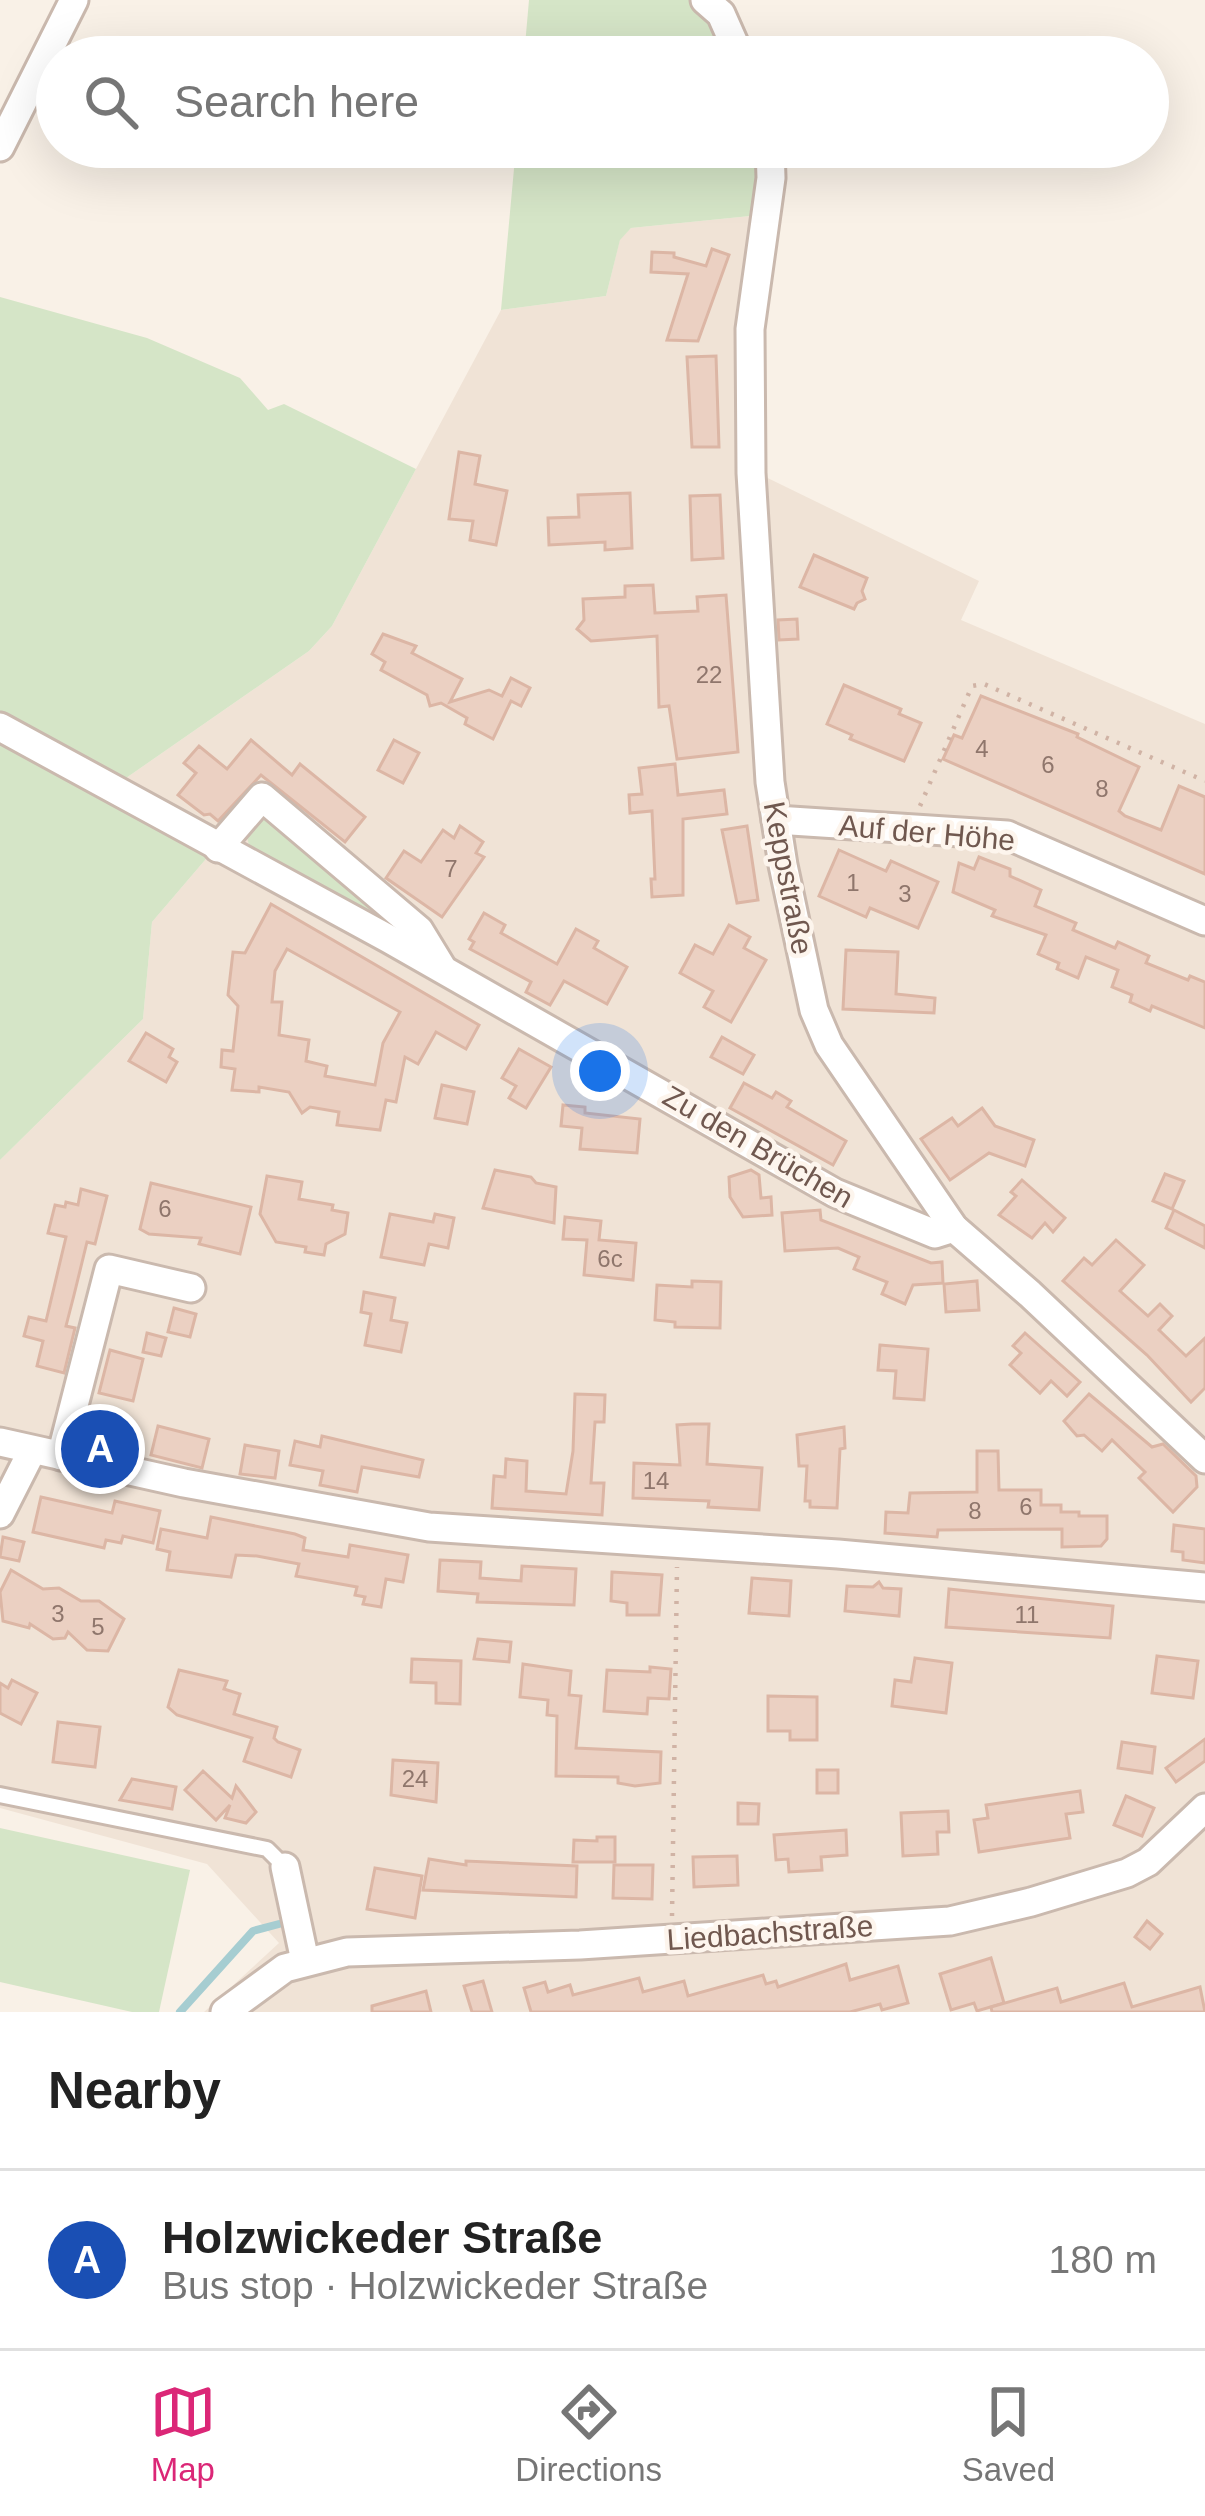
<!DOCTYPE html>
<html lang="en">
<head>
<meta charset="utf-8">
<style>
  :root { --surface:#fff; --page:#f2f2f2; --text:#222; --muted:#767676; --line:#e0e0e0; --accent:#db2777 }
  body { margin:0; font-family:Arial,sans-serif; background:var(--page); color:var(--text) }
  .you { position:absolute; left:600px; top:1071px; width:42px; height:42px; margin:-30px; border:9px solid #fff; border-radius:50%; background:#1a73e8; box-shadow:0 0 0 18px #1a73e833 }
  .badge { display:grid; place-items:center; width:78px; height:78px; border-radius:50%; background:var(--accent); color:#fff; font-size:39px; font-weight:700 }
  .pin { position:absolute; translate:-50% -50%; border:6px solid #fff; box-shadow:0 3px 12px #0006 }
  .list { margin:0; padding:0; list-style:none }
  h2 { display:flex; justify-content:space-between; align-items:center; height:156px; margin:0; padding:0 48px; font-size:51px }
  h2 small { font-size:39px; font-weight:400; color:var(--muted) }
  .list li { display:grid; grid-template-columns:78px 1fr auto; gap:36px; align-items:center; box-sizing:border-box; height:180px; padding:0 48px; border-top:3px solid var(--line) }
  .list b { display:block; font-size:45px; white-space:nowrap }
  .list p { margin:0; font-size:39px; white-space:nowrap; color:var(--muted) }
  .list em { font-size:39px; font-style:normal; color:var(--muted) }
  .icon { flex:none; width:66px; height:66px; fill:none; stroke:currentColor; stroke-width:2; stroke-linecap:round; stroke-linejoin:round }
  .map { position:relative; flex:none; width:1205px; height:2012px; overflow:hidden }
  .search { position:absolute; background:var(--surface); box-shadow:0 12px 48px #0002; left:36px; right:36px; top:36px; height:132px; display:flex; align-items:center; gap:30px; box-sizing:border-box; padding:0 42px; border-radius:66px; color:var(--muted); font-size:45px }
  .sheet { height:336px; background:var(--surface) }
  nav { display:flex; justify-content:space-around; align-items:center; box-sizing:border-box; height:168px; border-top:3px solid var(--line); background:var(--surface); font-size:33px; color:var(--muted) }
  nav a { display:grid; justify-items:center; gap:6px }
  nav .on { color:var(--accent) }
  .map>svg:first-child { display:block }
</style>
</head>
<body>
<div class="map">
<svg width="1205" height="2012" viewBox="0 0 1205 2012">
  <rect width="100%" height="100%" fill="#f9f1e7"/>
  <!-- residential -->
  <path fill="#f0e3d6" d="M760 215 743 466 979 581 961 620 1205 724V2012H204L279 1943 207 1864 0 1808V1160L143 1019 152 922 211 853 116 785 309 651 332 626 501 310 606 296 620 239 631 228Z"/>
  <!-- green -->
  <g fill="#d5e5c7">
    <path d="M529 0H697L732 57H524Z"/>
    <path d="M516 147H763L760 215 631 228 620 240 606 296 501 310Z"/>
    <path d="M0 297 147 338 240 378 268 410 284 404 416 469 332 626 309 651 116 785 0 719Z"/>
    <path d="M0 736 211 853 152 922 143 1019 0 1160Z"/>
    <path d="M268 817 394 927 250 849 246 833 260 818Z"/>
    <path d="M0 1828 190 1870 159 2012H132L0 1982Z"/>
  </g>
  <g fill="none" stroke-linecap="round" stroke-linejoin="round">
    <!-- stream -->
    <path stroke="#a6cdd1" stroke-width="8" d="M180 2012 253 1931 279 1924"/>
  </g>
  <!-- building -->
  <g fill="#ebd0c2" stroke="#dcb6a5" stroke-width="3" fill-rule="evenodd">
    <path d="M712 249 729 255 698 341 667 340 688 274 651 272 652 252 674 253V257L706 266Z"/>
    <path d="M716 356 719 447H692L687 357Z"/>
    <path d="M459 452 480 456 475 484 507 491 496 545 470 540 473 521 449 519Z"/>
    <path d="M630 493 632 548 605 550V542L549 545 548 518 579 517 578 495Z"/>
    <path d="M720 495 723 558 692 560 690 496Z"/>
    <path d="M814 555 867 578 862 591 865 599 857 603 854 609 800 587Z"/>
    <path d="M653 585 655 613 698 611 697 597 726 595 738 752 677 759 669 706 659 707 657 636 591 641 577 629 584 620 583 599 625 597V586Z"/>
    <path d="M797 619 798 639 779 640 778 620Z"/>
    <path d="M383 634 416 646 412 653 462 679 450 702 489 690 502 696 511 678 530 688 521 706 511 701 493 739 465 724 467 718 441 703 430 706 427 695 381 670 385 662 372 654Z"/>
    <path d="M844 685 901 709 899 714 921 723 904 761 850 739 852 735 827 724Z"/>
    <path d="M981 696 1078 734 1077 737 1139 767 1119 811 1125 816 1161 830 1179 786 1205 797V874L943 759 954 735 962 738Z"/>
    <path d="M251 740 292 775 300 764 365 817 345 842 261 775 218 821 210 814 204 815 178 795 196 773 184 763 199 746 227 769Z"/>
    <path d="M394 740 419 753 403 783 378 770Z"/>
    <path d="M675 764 678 795 724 790 727 814 683 819V895L652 897 651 879H655L652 811 630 813 629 795 642 794 639 768Z"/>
    <path d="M460 826 483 842 476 853 484 857 442 917 386 878 404 851 421 862 443 830 454 838Z"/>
    <path d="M747 826 758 900 737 903 722 830Z"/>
    <path d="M839 850 886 871 891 861 938 882 918 928 870 908 866 917 819 896Z"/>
    <path d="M979 857 1010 869V876L1041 890 1035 906 1076 923 1073 930 1115 948 1118 942 1149 956 1146 963 1188 980 1190 976 1205 982V1028L1152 1006 1150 1011 1130 1002 1132 995 1112 987 1118 970 1086 957 1078 978 1057 969 1059 963 1038 954 1046 935 992 916 995 910 953 892 959 863 974 869Z"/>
    <path d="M271 904 479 1025 466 1049 436 1032 418 1064 405 1057 396 1102 386 1100 380 1130 337 1125 339 1112 310 1107 302 1113 289 1092 259 1087V1092L232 1090 235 1069 221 1067 222 1050 233 1051 238 1006 228 995 233 952 245 953ZM287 949 400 1012 383 1043 375 1085 325 1076 327 1066 306 1061 309 1040 279 1035 282 1002H272L275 971Z"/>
    <path d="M484 913 505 925 501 933 557 964 576 929 598 941 594 948 627 967 607 1004 564 981 550 1005 526 992 531 982 470 949 474 942 469 939Z"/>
    <path d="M729 925 750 937 744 948 766 960 731 1022 704 1007 713 991 680 973 695 945 713 954Z"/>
    <path d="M846 950 898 952 896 994 935 998 934 1013 843 1009Z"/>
    <path d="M146 1033 173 1049 169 1057 177 1062 166 1082 129 1061Z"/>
    <path d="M722 1037 754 1055 743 1074 711 1057Z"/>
    <path d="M519 1049 551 1067 526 1108 509 1098 516 1086 502 1078Z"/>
    <path d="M744 1083 772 1098 776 1092 791 1101 787 1107 846 1141 833 1165 730 1108Z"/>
    <path d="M442 1085 474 1092 467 1124 435 1118Z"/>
    <path d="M563 1105 585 1107V1113L640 1119 637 1153 580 1149 582 1128 561 1126Z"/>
    <path d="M982 1108 995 1126 1034 1140 1025 1166 989 1153 950 1180 921 1139 952 1118 958 1126Z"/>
    <path d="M495 1170 531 1177 536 1183 556 1187 554 1223 483 1208Z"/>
    <path d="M751 1170 759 1175 761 1198 771 1197 772 1215 743 1217 730 1197 729 1177Z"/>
    <path d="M1165 1174 1184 1181 1172 1209 1153 1201Z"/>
    <path d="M267 1176 302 1182 299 1199 333 1205 332 1210 348 1213 345 1234 326 1244 324 1255 305 1252 306 1247 276 1242 260 1214Z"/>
    <path d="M1022 1180 1065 1218 1053 1232 1045 1223 1032 1238 999 1215 1016 1196 1011 1192Z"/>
    <path d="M151 1183 251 1207 240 1254 199 1244 201 1238 149 1234 140 1229Z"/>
    <path d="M81 1189 107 1196 95 1244 87 1242 74 1295 66 1326 75 1328 64 1373 37 1366 43 1341 24 1336 29 1317 46 1321 66 1237 48 1233 55 1205 65 1207 66 1202 78 1205Z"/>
    <path d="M820 1210 821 1220 931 1263 942 1262 943 1283 913 1285 905 1304 882 1294 887 1282 854 1269 859 1257 838 1248 785 1251 782 1213Z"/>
    <path d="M1174 1210 1205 1226V1248L1166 1228Z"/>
    <path d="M390 1214 433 1222 435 1214 454 1218 448 1248 429 1244 424 1265 381 1257Z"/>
    <path d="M565 1217 601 1221 599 1240 636 1243 633 1280 584 1275 587 1240 563 1239Z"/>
    <path d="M1116 1240 1144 1265 1120 1291 1148 1316 1160 1304 1172 1316 1159 1330 1186 1356 1205 1338V1388L1191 1402 1147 1355 1063 1281 1084 1258 1092 1265Z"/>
    <path d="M692 1281 721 1282 720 1328 675 1327V1322L655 1320 657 1285 692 1287Z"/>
    <path d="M977 1281 979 1310 946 1312 944 1284Z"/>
    <path d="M364 1292 395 1298 391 1320 407 1323 401 1352 365 1345 371 1314 361 1312Z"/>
    <path d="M174 1308 196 1314 190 1337 168 1332Z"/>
    <path d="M147 1333 166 1338 161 1356 143 1352Z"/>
    <path d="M1025 1333 1080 1382 1067 1396 1051 1381 1040 1393 1010 1365 1021 1353 1013 1346Z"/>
    <path d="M880 1345 928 1349 924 1400 894 1398 896 1371 878 1370Z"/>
    <path d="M110 1350 143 1359 133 1401 99 1393Z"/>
    <path d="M575 1394 605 1395 604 1422H595L591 1483H604L602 1515 492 1508 494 1476 505 1477 506 1459 527 1461 526 1491 566 1494 573 1451Z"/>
    <path d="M1089 1394 1152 1447 1163 1444 1196 1476 1197 1487 1173 1512 1139 1478 1145 1472 1112 1440 1102 1451 1084 1435 1077 1436 1064 1421Z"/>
    <path d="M692 1424H709L707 1464 762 1468 759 1510 708 1507 709 1501 633 1498 634 1463 680 1465 677 1425Z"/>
    <path d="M158 1426 209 1439 202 1468 151 1455Z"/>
    <path d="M844 1427 845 1448 840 1449 837 1508 810 1507V1501H805L807 1466H799L797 1435Z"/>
    <path d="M322 1436 423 1460 419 1477 362 1467 357 1492 320 1485 323 1471 290 1465 295 1441 320 1447Z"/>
    <path d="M245 1445 279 1451 275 1478 240 1474Z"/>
    <path d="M977 1451H998L999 1490H1041V1505H1061V1512H1079V1516H1107V1539L1101 1546 1062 1547V1529L938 1530 937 1537 885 1533 886 1512 908 1513 910 1493 977 1492Z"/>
    <path d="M41 1497 112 1513 115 1501 160 1511 153 1543 123 1536 121 1543 106 1540 104 1548 33 1532Z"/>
    <path d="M211 1517 295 1534 305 1538 303 1550 348 1557 350 1545 408 1555 403 1582 386 1579 381 1607 363 1604 365 1597 355 1595 357 1587 296 1576 299 1564 257 1556 236 1555 231 1577 167 1570 170 1552 157 1549 161 1529 207 1538Z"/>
    <path d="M1174 1525 1205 1529V1563L1183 1560V1552L1172 1551Z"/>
    <path d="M3 1537 24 1542 19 1561 0 1557Z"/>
    <path d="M440 1560 481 1562 480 1578 521 1581 522 1566 576 1569 574 1605 477 1602 478 1594 438 1591Z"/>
    <path d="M11 1570 43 1589 59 1588 81 1601H99L124 1619 108 1651 87 1650 68 1632 65 1638 53 1639 30 1624 29 1628 3 1621 0 1592Z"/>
    <path d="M612 1572 662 1575 659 1615H627V1603L611 1601Z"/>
    <path d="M752 1578 791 1581 789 1616 749 1613Z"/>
    <path d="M879 1582 883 1588 901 1589 899 1616 845 1611 847 1586 873 1587Z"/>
    <path d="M949 1589 1113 1606 1110 1638 946 1627Z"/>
    <path d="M478 1639 511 1642 509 1662 474 1659Z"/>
    <path d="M1157 1656 1198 1661 1193 1698 1152 1693Z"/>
    <path d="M915 1658 952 1663 946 1713 892 1706 895 1680 911 1682Z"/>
    <path d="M412 1659 461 1661 460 1704 436 1703V1683L411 1682Z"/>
    <path d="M523 1664 571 1671 569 1695 581 1696 576 1748 661 1752 660 1783 635 1786 618 1783V1777L556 1776 557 1716 547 1715 548 1700 520 1697Z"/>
    <path d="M650 1667 671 1669 669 1699 648 1698 647 1714 604 1711 607 1670 650 1672Z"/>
    <path d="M179 1670 227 1681 224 1689 240 1694 234 1714 277 1727 274 1738 278 1742 300 1750 291 1777 244 1761 252 1738 177 1715 168 1707Z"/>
    <path d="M12 1680 37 1693 21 1724 0 1713V1683L8 1688Z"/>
    <path d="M768 1696 817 1697V1740H790V1731H768Z"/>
    <path d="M58 1722 100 1727 95 1767 53 1762Z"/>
    <path d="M1205 1739V1761L1176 1782 1166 1768Z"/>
    <path d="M1122 1742 1155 1747 1152 1773 1118 1768Z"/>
    <path d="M393 1760 438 1763 436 1802 391 1795Z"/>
    <rect x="817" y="1770" width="21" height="23"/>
    <path d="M203 1771 232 1798 236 1786 256 1812 246 1823 225 1818 230 1805 216 1820 185 1790Z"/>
    <path d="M132 1779 176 1787 172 1809 120 1800Z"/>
    <path d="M1080 1791 1083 1812 1066 1814 1070 1838 979 1852 974 1820 988 1818 986 1805Z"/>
    <path d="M1126 1796 1154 1808 1142 1836 1114 1825Z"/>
    <path d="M738 1803 759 1804 758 1824H738Z"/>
    <path d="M948 1811 949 1832H937L938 1854 903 1856 901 1813Z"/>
    <path d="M846 1830 847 1855 821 1857 822 1870 789 1872 788 1859 776 1860 774 1835Z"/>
    <path d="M597 1837H615V1862H573L574 1840 597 1841Z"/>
    <path d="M737 1856 738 1885 694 1887 693 1857Z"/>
    <path d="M429 1859 466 1865V1861L577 1866 576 1897 423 1890Z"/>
    <path d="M614 1865H653L652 1899 613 1898Z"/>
    <path d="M375 1868 422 1876 415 1918 367 1909Z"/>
    <path d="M1147 1921 1162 1934 1150 1949 1135 1937Z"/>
    <path d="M991 1958 1004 2003 977 2011 974 2003 951 2010 940 1974Z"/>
    <path d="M846 1964 850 1980 898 1966 908 2003 882 2010 880 2004 850 2012H531L524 1988 545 1982 548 1992 570 1985 573 1995 639 1978 643 1992 684 1981 688 1996 763 1975 766 1984 776 1981 778 1987Z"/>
    <path d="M483 1981 492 2012H472L464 1986Z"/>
    <path d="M1124 1983 1132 2007 1200 1987 1205 2012H992L991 2007 1057 1988 1061 2002Z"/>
    <path d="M426 1991 431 2012H372V2006Z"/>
  </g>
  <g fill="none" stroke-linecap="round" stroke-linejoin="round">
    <!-- service casing -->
    <g stroke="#cab9ae" stroke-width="20">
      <path id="service" d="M0 1795 267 1849 285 1867"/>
    </g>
    <!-- minor casing -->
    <g stroke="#cab9ae" stroke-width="33">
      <g id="minor">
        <path d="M705 0 721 14 740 57"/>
        <path d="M0 147 74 0"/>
        <path d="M770 147 771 178 750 329 751 473 770 782 783 865 814 1010 829 1045 954 1228 1030 1294 1205 1459"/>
        <path d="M0 727 389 939 835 1193 935 1234 954 1228"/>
        <path d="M776 820 1007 835 1205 921"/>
        <path d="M218 848 262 797 419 930 441 966"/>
        <path d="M0 1442 184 1483 429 1527 838 1554 1205 1587"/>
        <path d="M61 1456 109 1269 191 1288"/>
        <path d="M0 1514 32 1451"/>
        <path d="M285 1867 305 1961"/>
        <path d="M225 2012 285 1968 347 1952 580 1945 950 1921 1031 1902 1127 1873 1148 1862 1205 1808"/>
      </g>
    </g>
    <!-- path -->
    <g stroke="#d0b3a5" stroke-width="4.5" stroke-dasharray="3 9" stroke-linecap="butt">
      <path d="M920 806 972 686 984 684 1205 781"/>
      <path d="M672 1916 677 1567"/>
    </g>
    <!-- service -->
    <use href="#service" stroke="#fff" stroke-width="14"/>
    <!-- minor -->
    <use href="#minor" stroke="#fff" stroke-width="27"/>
  </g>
  <g text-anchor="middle" stroke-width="9" stroke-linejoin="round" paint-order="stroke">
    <!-- number labels -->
    <g font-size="24" fill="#8f766c">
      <text x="709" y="683">22</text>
      <text x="982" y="757">4</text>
      <text x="1048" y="773">6</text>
      <text x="1102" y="797">8</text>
      <text x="451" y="877">7</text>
      <text x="853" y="891">1</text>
      <text x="905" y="902">3</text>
      <text x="165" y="1217">6</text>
      <text x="610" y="1267">6c</text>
      <text x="656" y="1489">14</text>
      <text x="1026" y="1515">6</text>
      <text x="975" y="1519">8</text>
      <text x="58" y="1622">3</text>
      <text x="1027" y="1623">11</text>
      <text x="98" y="1635">5</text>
      <text x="415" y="1787">24</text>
    </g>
    <!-- street labels -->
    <g font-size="30" fill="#70584f" stroke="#fdf5ed">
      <text transform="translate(927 833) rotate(5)" y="10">Auf der Höhe</text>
      <text transform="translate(788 878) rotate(79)" y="10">Keppstraße</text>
      <text transform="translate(758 1147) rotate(30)" y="10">Zu den Brüchen</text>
      <text transform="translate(770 1933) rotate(-4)" y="10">Liedbachstraße</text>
    </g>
  </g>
</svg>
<div class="you"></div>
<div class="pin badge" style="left:100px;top:1449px;background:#1a4fb4">A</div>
<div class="search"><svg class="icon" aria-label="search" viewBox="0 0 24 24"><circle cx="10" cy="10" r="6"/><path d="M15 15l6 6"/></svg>Search here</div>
</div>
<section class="sheet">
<h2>Nearby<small></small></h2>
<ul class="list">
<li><span class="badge" style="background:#1a4fb4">A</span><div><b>Holzwickeder Straße</b><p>Bus stop · Holzwickeder Straße</p></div><em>180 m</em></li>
</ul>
</section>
<nav>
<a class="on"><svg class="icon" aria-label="map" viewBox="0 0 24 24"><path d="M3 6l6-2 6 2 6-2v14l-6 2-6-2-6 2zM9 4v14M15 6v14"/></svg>Map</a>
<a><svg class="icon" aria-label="directions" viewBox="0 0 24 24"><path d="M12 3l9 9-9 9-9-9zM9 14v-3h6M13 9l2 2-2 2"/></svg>Directions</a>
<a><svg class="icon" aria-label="saved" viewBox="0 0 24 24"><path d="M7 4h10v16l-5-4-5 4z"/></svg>Saved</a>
</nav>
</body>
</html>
